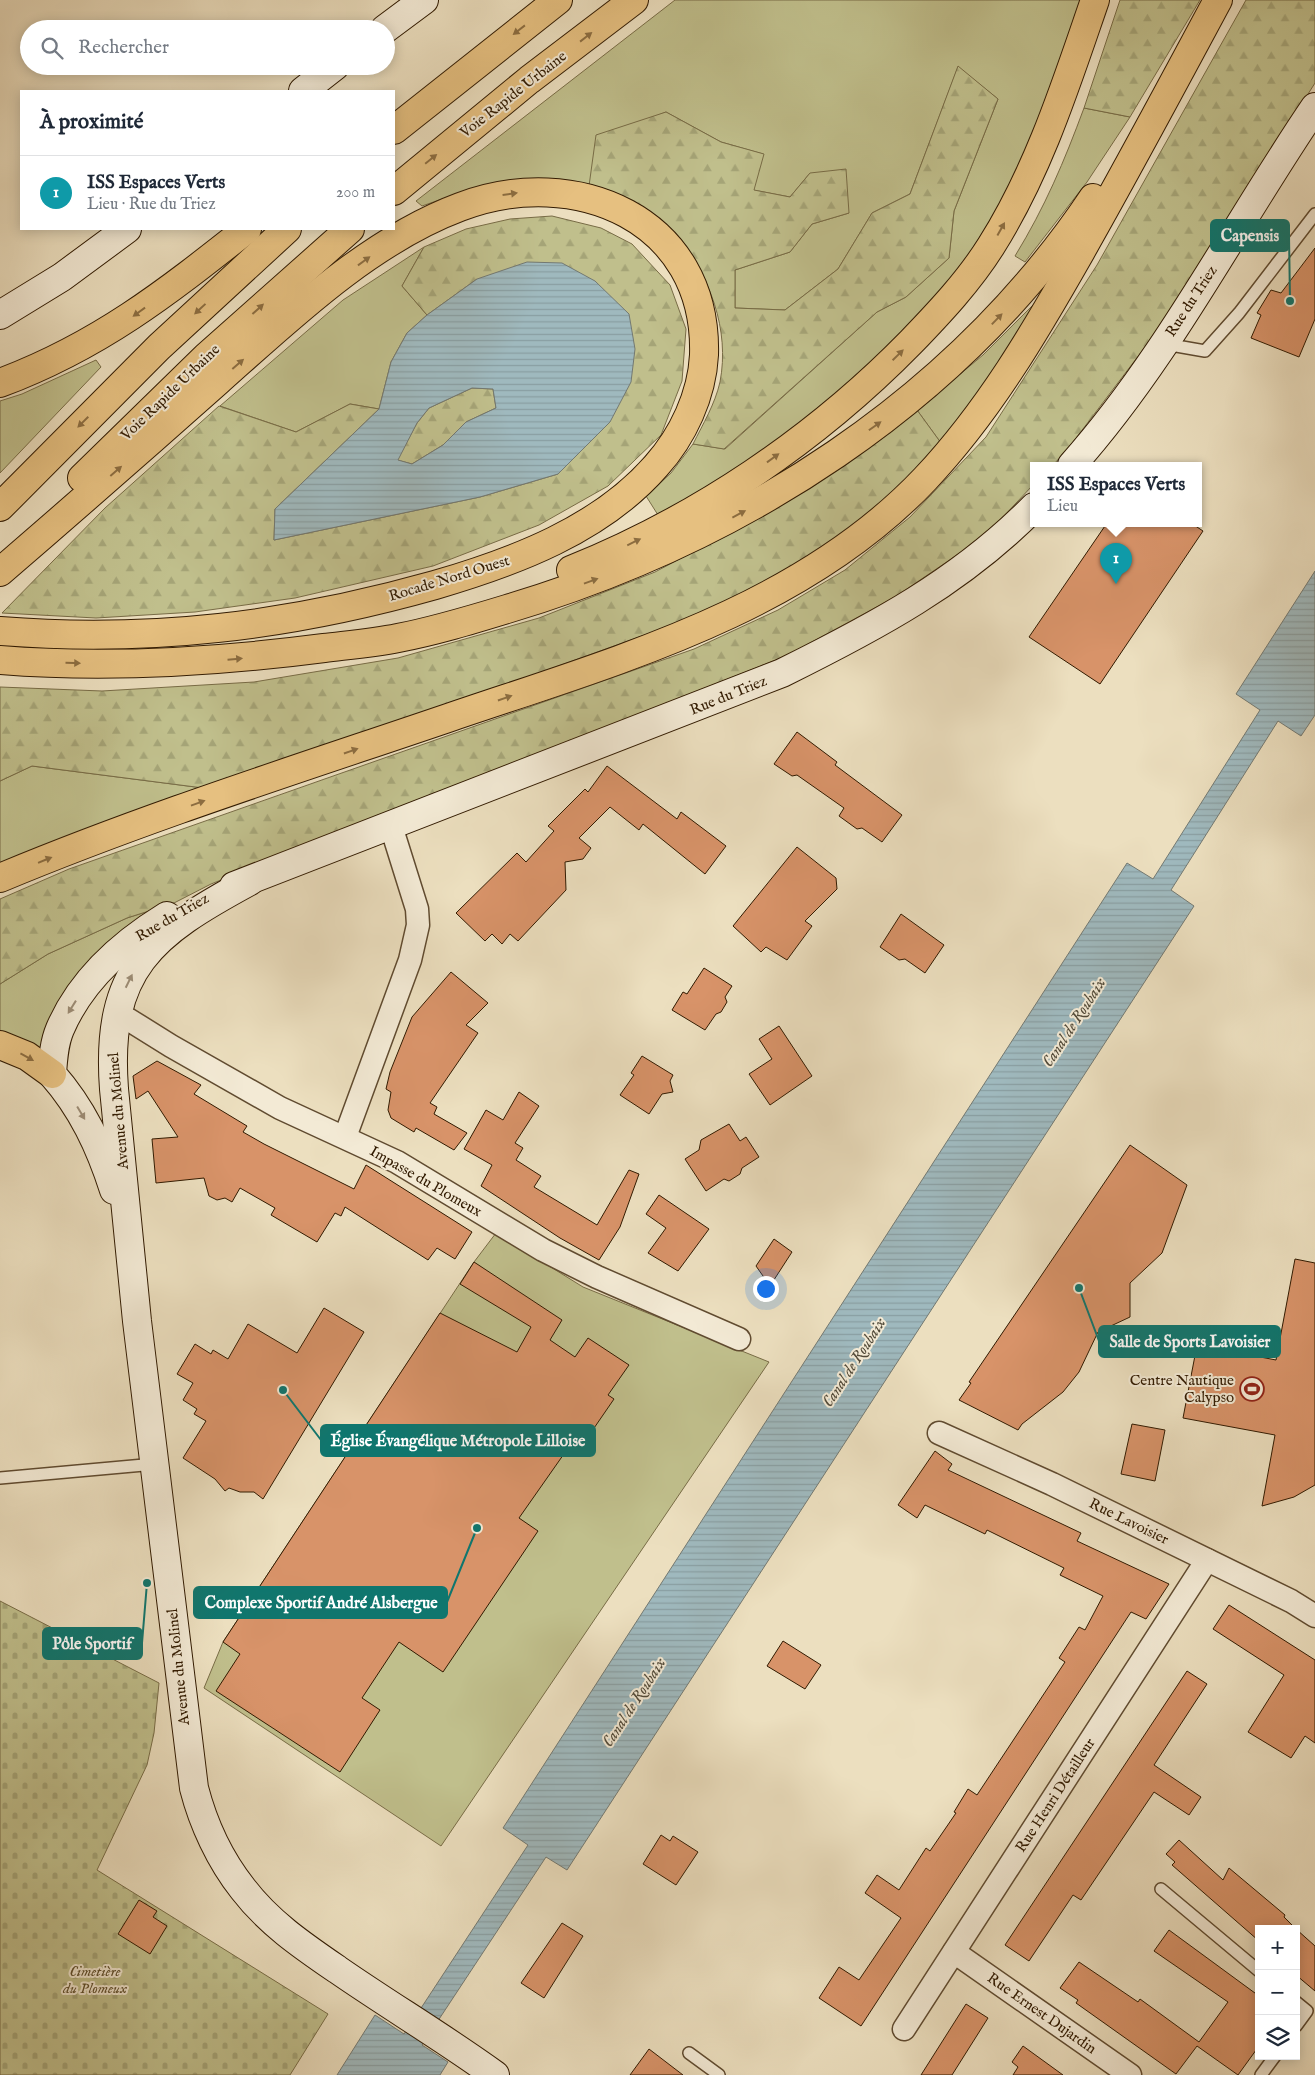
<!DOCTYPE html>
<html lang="fr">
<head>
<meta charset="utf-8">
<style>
  :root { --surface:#fff; --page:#f6f6f7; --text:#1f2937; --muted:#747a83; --line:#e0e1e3; --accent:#7c3aed }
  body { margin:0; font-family:"IM FELL English",serif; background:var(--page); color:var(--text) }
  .controls { position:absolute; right:15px; bottom:15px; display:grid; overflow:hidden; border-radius:0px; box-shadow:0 2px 12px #0003 }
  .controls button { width:45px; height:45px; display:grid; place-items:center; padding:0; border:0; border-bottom:1px solid var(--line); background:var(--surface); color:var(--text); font:25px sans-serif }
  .you { position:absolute; left:765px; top:1288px; width:18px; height:18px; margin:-12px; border:4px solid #fff; border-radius:50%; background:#1a73e8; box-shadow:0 0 0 8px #1a73e833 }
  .badge { display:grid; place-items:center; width:32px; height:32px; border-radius:50%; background:var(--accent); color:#fff; font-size:16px; font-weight:700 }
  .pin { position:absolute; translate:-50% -41px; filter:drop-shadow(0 1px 2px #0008) }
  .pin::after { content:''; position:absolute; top:26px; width:18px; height:15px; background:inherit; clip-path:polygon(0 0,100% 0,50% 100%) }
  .popup { position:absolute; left:1030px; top:462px; width:172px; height:65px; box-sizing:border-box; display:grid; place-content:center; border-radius:0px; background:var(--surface); filter:drop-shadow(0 1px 4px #0005); font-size:16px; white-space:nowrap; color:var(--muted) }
  .popup b { font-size:19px; color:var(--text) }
  .popup::after { content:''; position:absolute; left:50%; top:100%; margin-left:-10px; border:10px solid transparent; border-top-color:var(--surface) }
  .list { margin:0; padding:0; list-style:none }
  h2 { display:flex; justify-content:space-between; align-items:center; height:65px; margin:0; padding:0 20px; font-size:21px }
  h2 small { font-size:16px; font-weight:400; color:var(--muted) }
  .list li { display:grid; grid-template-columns:32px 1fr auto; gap:15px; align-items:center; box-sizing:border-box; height:75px; padding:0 20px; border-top:1px solid var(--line) }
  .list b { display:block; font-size:19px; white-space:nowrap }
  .list p { margin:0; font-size:16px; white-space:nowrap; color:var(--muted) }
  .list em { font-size:16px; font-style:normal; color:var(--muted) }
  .icon { flex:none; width:28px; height:28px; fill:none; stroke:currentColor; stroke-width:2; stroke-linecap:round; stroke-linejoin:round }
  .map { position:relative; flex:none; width:1315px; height:2075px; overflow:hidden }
  .search { position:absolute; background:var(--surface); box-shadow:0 2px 12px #0003; left:20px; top:20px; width:375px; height:55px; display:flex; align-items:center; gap:12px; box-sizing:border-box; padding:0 18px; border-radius:28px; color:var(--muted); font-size:19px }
  .panel { position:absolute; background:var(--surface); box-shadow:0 2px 12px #0003; left:20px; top:90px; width:375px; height:140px; border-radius:0px }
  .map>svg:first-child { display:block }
</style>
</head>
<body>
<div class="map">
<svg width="1315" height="2075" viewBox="0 0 1315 2075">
  <defs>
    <pattern id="forest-firs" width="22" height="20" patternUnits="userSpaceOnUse" patternTransform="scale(1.25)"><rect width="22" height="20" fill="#c0bf8c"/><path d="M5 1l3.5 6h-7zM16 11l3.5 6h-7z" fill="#a5a477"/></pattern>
    <pattern id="cemetery-stones" width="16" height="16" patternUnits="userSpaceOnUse" patternTransform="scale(1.25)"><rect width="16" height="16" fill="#c0bf8c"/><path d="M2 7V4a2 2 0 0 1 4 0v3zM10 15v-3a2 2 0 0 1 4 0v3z" fill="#a5a477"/></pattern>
    <pattern id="water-rules" width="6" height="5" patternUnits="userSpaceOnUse" patternTransform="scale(1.25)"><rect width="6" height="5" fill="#9fb9be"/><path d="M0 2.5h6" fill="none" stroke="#899ea2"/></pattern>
  </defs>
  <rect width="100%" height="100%" fill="#ecdfbf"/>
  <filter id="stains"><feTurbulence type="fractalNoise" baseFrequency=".004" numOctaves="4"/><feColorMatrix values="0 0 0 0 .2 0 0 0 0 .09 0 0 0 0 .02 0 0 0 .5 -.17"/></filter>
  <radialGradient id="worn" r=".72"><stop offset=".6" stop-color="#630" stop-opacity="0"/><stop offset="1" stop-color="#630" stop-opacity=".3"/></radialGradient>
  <!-- grass -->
  <g fill="#c0bf8c" stroke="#786c46">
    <path d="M675 0H1085L1054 91 1007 194 957 273 868 367 781 438 719 482 658 515 646 496 671 473 693 444 725 449 877 312 906 297 949 258 954 211 998 99 958 67 910 194 872 213 838 269 785 310 735 308V270L790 252 812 224 849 213 810 173 790 197 753 190 763 154 721 142 666 112 636 124 589 186C578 184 566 180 554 179 508 176 465 191 422 206L416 201Z"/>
    <path d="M1084 108 1130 117 1087 182 1025 262 1015 256C1045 207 1064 162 1084 108Z"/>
    <path d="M424 247 402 286 427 315 407 333 391 362 379 409 350 404 296 432 220 406 343 300Z"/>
    <path d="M1041 297 999 371 941 443 917 410 983 355Z"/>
    <path d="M96 360 101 367 0 473V401L22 394Z"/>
    <path d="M32 766 211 789 0 870V781Z"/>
    <path d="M174 903 148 919 44 1049 0 1033V984L48 954 127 918Z"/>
    <path d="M496 1233 583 1287 769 1362 441 1846 204 1688 223 1642 474 1262Z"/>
  </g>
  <!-- forest -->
  <g fill="url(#forest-firs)" stroke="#786c46">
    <path d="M1120 0H1200L1130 117 1084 108Z"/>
    <path d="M1246 0H1315V83L1161 326 1067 450 1053 465H1034L1033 485 985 536 895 597 786 656 211 884 174 903 127 918 48 954 0 984V899L69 869 694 649 778 610 845 570 910 517 986 437 1097 265Z"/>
    <path d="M958 66 998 99 954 211 949 258 906 297 877 312 724 449 693 444C703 424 715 404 720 382 730 330 710 275 676 237 670 231 665 223 658 218 636 203 614 194 589 186L596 135 666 112 721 142 764 154 754 190 790 197 810 173 846 169 849 213 812 224 790 252 735 270V308L785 310 838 269 872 213 910 194Z"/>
    <path d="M552 216 601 228 632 244 670 285 686 329 682 381 661 435 608 486 539 525 433 566 295 598 195 612 96 618 2 613 105 508 219 406 296 432 350 404 379 409 275 509 274 540 480 497 558 474 477 279 427 315 402 286 424 247 466 229 510 219Z"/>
    <path d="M472 388 493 389 496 408 466 422 443 445 412 464 397 460 417 423 429 408Z"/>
    <path d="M917 410 941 443 880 506 803 563 692 618 461 701 211 789 32 766 0 781V687L102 691 254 682 398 658 539 618 655 572 785 503Z"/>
  </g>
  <!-- cemetery -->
  <path fill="url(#cemetery-stones)" stroke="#786c46" d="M0 1601 159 1683 154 1733 147 1765 97 1870 328 2014 290 2075H0Z"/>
  <!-- water -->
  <g fill="url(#water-rules)" stroke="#737972" fill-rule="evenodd">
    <path d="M527 262 562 263 595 281 629 314 635 349 631 382 610 422 558 474 480 497 274 540 275 509 379 409 391 362 407 333 427 315 477 279ZM472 388 493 389 496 408 466 422 443 445 412 464 398 460 417 423 429 408Z"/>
    <path d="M1315 571V715L1301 736 1278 721 1171 890 1194 906 567 1870 546 1857 422 2045 448 2062 440 2075H337L375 2015 404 2034 528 1845 503 1828 1127 863 1153 879 1260 710 1236 694Z"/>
  </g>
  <!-- building -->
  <g fill="#d89369" stroke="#311a00">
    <path d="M1315 248V319L1299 357 1251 338 1261 315 1257 313 1271 290 1281 293Z"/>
    <path d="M1107 523H1191L1203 531 1100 684 1029 637Z"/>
    <path d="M797 732 837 762 835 765 902 815 882 842 862 828 857 829 839 816 844 808 797 775 792 776 774 764Z"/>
    <path d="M607 766 677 819 681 812 726 846 705 874 643 824 639 830 610 807 579 838 591 848 583 859 565 862 566 890 518 941 510 934 502 944 492 934 485 941 456 913 517 853 526 862 554 831 548 826 585 789 588 792Z"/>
    <path d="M797 847 836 878 837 889 805 921 812 926 787 960 766 947 761 952 733 926Z"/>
    <path d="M901 914 944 945 925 973 905 959 899 960 880 947Z"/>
    <path d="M704 968 732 986 725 997 727 1002 721 1012 716 1014 705 1030 672 1010 683 992 687 994Z"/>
    <path d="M451 972 488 1003 466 1025 478 1033 430 1103 437 1107 434 1114 467 1133 454 1150 416 1128 414 1132 391 1118 388 1110 391 1092 386 1089 390 1072 412 1017Z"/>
    <path d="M779 1026 812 1076 770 1105 749 1074 772 1059 759 1039Z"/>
    <path d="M642 1056 673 1075 670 1081 673 1092 662 1094 649 1114 620 1095 634 1075 631 1073Z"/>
    <path d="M157 1061 201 1085 194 1094 247 1126 243 1132 264 1144 354 1189 366 1165 472 1232 455 1259 437 1248 428 1260 345 1207 341 1216 335 1213 317 1242 271 1215 275 1208 240 1188 232 1202 225 1198 217 1200 209 1196 204 1178 156 1183 152 1139 178 1137 148 1091 136 1099 133 1076Z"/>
    <path d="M519 1092 539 1106 515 1143 523 1148 516 1160 541 1176 534 1187 597 1225 629 1170 639 1174 620 1227 599 1260 560 1238 481 1186 492 1165 464 1149 486 1110 503 1120Z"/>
    <path d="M729 1124 740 1141 746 1137 759 1157 742 1168 740 1174 729 1181 724 1179 706 1191 685 1159 699 1150 701 1140Z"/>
    <path d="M1130 1145 1187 1185 1162 1253 1130 1283V1317L1098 1332 1079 1372 1063 1392 1022 1424 1018 1430 959 1400 971 1383 969 1382Z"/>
    <path d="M659 1195 709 1229 678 1271 648 1253 666 1228 646 1214Z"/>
    <path d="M774 1239 792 1252 770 1286 756 1266Z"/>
    <path d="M1295 1259 1315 1263V1485L1294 1497 1262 1506 1275 1435 1183 1418 1197 1345 1276 1360Z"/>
    <path d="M474 1262 562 1320 550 1340 575 1357 588 1338 629 1365 608 1395 614 1399 581 1447 573 1441 519 1518 538 1531 443 1672 399 1642 362 1698 380 1710 340 1772 216 1691 240 1654 223 1642 440 1313 517 1352 531 1327 460 1284Z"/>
    <path d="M324 1308 364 1332 263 1499 254 1492H240L229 1488 225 1491 215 1479 183 1458 206 1421 194 1414 197 1409 183 1400 193 1383 177 1374 195 1344 211 1354 213 1350 228 1359 248 1324 297 1353Z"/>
    <path d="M1132 1424 1165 1430 1155 1481 1121 1474Z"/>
    <path d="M935 1451 952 1464 948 1470 1081 1533 1077 1541 1169 1584 1146 1619 1131 1612 861 2026 819 1998 839 1967 859 1980 901 1918 865 1893 877 1875 899 1890 926 1848 930 1851 956 1813 954 1812 968 1789 977 1795 1065 1662 1059 1658 1079 1627 1085 1630 1103 1596 1060 1575 1064 1568 987 1530 985 1534 925 1505 917 1518 898 1505Z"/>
    <path d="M1229 1605 1315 1660V1743L1305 1736 1291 1758 1248 1732 1284 1675 1213 1629Z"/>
    <path d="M783 1641 821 1665 805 1689 767 1666Z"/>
    <path d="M1187 1671 1207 1684 1154 1765 1201 1797 1189 1815 1154 1792 1081 1900 1073 1895 1029 1961 1005 1945Z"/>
    <path d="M661 1835 670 1841 673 1836 698 1852 676 1885 643 1864Z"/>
    <path d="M1179 1840 1223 1880 1229 1868 1285 1915 1284 1917 1296 1929H1259V1941L1172 1865 1175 1862 1166 1854Z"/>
    <path d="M139 1900 157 1911 153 1917 167 1926 150 1954 118 1934Z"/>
    <path d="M562 1923 583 1936 544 1998 521 1983Z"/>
    <path d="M1296 1929 1315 1946V1991L1296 1975Z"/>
    <path d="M1169 1930 1259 1996V2046L1238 2075 1197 2046 1176 2074 1076 2003 1078 2000 1060 1988 1079 1962 1138 2002 1140 1999 1199 2042 1228 2002 1154 1951Z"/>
    <path d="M966 2004 988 2018 952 2075H921Z"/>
    <path d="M1023 2046 1063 2075H1013L1018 2067 1012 2062Z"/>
    <path d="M649 2049 683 2075H630Z"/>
  </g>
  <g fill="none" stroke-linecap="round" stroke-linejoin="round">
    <!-- lane casing -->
    <g stroke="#604b30" stroke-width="14">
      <g id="lane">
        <path d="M1165 344 1205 351 1239 313 1315 214"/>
        <path d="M0 1478 155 1464"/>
        <path d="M1161 1889 1259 1971"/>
        <path d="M1296 2002 1307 2011 1296 2026"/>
        <path d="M689 2053 719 2075"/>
        <path d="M1261 2075 1275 2056"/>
      </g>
    </g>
    <!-- street casing -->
    <g stroke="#604b30" stroke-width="25">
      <g id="street">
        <path d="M118 1013 171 1046 280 1108 397 1162 543 1250 597 1277 739 1339"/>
        <path d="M345 1137 410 960 418 925 417 909 391 826"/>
        <path d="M939 1433 1052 1484 1291 1601 1315 1616"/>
        <path d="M954 1952 1130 2075"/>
        <path d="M904 2029 1207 1560"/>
      </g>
    </g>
    <!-- secondary casing -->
    <g stroke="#311a00" stroke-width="30">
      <g id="secondary">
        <path d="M385 29 424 0"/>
        <path d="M303 91 335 66"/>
        <path d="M0 315 62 277 127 229"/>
        <path d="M1072 465C1168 357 1234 226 1315 107"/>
        <path d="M250 881C152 934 105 968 114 1089L137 1321 194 1788C203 1823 220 1860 243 1889 269 1923 303 1946 338 1970 390 2006 444 2038 495 2075"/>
        <path d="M234 886 782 673C875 627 960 582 1034 507"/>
        <path d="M114 1190C100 1146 82 1108 52 1074 53 1059 54 1043 60 1029 81 980 123 943 167 916"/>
      </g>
    </g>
    <!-- highway casing -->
    <g stroke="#311a00" stroke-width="30">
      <g id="highway">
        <path d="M394 130 558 0"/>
        <path d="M394 191 529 80 634 0"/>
        <path d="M0 383C99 346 166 293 247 229"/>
        <path d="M82 478 206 357 350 229"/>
        <path d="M0 507 159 347 287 229"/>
        <path d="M571 570C698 519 815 440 911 342 940 312 969 281 991 246 1039 170 1066 84 1095 0"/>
        <path d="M0 572C73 509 146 445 218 381 290 317 369 241 460 207 575 163 708 219 704 355 702 395 683 436 656 466 600 530 514 562 435 585 290 626 150 643 0 631"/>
        <path d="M0 660C109 669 216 662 324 648 349 645 374 643 398 638 435 631 471 620 507 609 741 539 956 402 1093 198"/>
        <path d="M0 878C146 817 298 769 448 718 615 661 800 611 925 479 989 411 1035 332 1081 251 1128 168 1173 84 1218 0"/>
        <path d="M0 1045 27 1056 52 1074"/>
      </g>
    </g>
    <!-- lane -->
    <use href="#lane" stroke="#f3ead5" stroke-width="11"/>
    <!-- street -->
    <use href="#street" stroke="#f3ead5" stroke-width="22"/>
    <!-- secondary -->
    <use href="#secondary" stroke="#f3ead5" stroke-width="28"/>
    <!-- highway -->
    <use href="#highway" stroke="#e6c080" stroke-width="28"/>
  </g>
  <!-- one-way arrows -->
  <defs><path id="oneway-solid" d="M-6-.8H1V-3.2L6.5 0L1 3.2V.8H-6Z" transform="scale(1.25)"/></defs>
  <g fill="#8c6d40">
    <use href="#oneway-solid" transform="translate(519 30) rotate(142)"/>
    <use href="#oneway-solid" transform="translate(586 37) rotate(-38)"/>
    <use href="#oneway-solid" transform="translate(431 159) rotate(-39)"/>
    <use href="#oneway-solid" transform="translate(510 194) rotate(-8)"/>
    <use href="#oneway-solid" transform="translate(1001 229) rotate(-61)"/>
    <use href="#oneway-solid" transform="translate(364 261) rotate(-36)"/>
    <use href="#oneway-solid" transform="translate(200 309) rotate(137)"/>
    <use href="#oneway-solid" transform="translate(258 309) rotate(-42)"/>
    <use href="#oneway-solid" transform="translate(139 312) rotate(144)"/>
    <use href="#oneway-solid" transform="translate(997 319) rotate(-46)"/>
    <use href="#oneway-solid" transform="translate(898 355) rotate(-44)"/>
    <use href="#oneway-solid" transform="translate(238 364) rotate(-41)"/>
    <use href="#oneway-solid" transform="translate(83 422) rotate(135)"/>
    <use href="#oneway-solid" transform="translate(875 426) rotate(-35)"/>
    <use href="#oneway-solid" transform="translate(773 458) rotate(-36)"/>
    <use href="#oneway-solid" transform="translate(116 471) rotate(-41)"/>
    <use href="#oneway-solid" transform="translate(739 514) rotate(-28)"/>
    <use href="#oneway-solid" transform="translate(634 542) rotate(-26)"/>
    <use href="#oneway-solid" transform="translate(591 581) rotate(-20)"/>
    <use href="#oneway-solid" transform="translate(235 659) rotate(-5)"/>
    <use href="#oneway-solid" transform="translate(73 663) rotate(1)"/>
    <use href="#oneway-solid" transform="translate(505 698) rotate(-19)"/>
    <use href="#oneway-solid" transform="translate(351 751) rotate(-19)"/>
    <use href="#oneway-solid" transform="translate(198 803) rotate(-20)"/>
    <use href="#oneway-solid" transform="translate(45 860) rotate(-22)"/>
    <use href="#oneway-solid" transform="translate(27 1057) rotate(29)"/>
  </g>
  <g fill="#9c8c75">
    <use href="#oneway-solid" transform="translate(129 981) rotate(-64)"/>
    <use href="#oneway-solid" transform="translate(72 1007) rotate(122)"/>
    <use href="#oneway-solid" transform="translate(81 1113) rotate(59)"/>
  </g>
  <!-- icons -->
  <defs>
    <g id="stadium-ring" transform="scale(1.25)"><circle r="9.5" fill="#f3ead5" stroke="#8f2418" stroke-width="1.5"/><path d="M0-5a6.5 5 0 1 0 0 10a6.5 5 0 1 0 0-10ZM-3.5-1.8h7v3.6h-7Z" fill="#8f2418"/></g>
  </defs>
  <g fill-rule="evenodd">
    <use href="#stadium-ring" x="1252" y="1389"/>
  </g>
  <g text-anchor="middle" stroke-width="4" stroke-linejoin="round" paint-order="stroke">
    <!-- street labels -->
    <g font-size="15" fill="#311a00" stroke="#f3ead5">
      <text transform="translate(513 94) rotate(-38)" y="5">Voie Rapide Urbaine</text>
      <text transform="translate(1191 301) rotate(-57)" y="5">Rue du Triez</text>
      <text transform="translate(170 392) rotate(-44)" y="5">Voie Rapide Urbaine</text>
      <text transform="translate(449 578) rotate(-17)" y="5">Rocade Nord Ouest</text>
      <text transform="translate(728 695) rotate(-22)" y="5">Rue du Triez</text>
      <text transform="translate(172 917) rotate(-30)" y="5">Rue du Triez</text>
      <text transform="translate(118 1111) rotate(-95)" y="5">Avenue du Molinel</text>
      <text transform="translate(426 1181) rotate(30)" y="5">Impasse du Plomeux</text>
      <text transform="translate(1129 1521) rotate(26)" y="5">Rue Lavoisier</text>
      <text transform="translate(178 1667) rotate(-96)" y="5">Avenue du Molinel</text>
      <text transform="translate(1055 1795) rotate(-57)" y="5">Rue Henri Détailleur</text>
      <text transform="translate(1042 2013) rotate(35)" y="5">Rue Ernest Dujardin</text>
    </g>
    <!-- poi labels -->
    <g font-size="15" fill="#311a00" stroke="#f3ead5" text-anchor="end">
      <text x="1234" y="1385">Centre Nautique<tspan x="1234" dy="17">Calypso</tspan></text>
    </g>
    <!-- park labels -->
    <g font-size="15" font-style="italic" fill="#5c4c2a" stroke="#f3ead5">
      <text x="95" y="1976">Cimetière<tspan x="95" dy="17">du Plomeux</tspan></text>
    </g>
    <!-- water labels -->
    <g font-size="16" font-style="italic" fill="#524a39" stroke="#f3ead5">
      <text transform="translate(1073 1022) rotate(-57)" y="6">Canal de Roubaix</text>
      <text transform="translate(853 1362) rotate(-57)" y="6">Canal de Roubaix</text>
      <text transform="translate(633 1702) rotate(-57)" y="6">Canal de Roubaix</text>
    </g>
  </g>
  <!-- callouts -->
  <path fill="none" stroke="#0f766e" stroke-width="2" d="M1290 301L1289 235M1079 1288L1099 1341M283 1390L321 1440M477 1528L447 1602M147 1583L142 1643"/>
  <g fill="#0f766e" stroke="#f3ead5" stroke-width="2">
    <circle cx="1290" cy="301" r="5"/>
    <circle cx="1079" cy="1288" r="5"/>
    <circle cx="283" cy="1390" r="5"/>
    <circle cx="477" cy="1528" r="5"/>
    <circle cx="147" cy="1583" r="5"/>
  </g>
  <g fill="#0f766e" stroke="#0f766e" stroke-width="2">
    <rect x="1211" y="220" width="78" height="31" rx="5"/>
    <rect x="1099" y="1326" width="181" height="31" rx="5"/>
    <rect x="321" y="1425" width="274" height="31" rx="5"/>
    <rect x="194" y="1587" width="253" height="31" rx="5"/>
    <rect x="43" y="1628" width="99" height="31" rx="5"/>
  </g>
  <g font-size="16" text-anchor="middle" font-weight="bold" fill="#fff">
    <text x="1250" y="241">Capensis</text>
    <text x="1190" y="1347">Salle de Sports Lavoisier</text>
    <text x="458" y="1446">Église Évangélique Métropole Lilloise</text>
    <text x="321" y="1608">Complexe Sportif André Alsbergue</text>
    <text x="92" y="1649">Pôle Sportif</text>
  </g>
  <rect width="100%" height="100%" filter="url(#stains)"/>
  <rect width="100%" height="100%" fill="url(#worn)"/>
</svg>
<div class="controls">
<button>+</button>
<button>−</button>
<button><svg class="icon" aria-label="layers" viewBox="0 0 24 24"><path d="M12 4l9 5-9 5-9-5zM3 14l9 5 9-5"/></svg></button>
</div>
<div class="you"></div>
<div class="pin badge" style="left:1116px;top:584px;background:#0f9aa8">1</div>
<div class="popup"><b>ISS Espaces Verts</b>Lieu</div>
<div class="search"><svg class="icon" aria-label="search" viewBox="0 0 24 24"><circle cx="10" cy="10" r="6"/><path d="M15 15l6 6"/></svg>Rechercher</div>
<section class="panel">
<h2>À proximité<small></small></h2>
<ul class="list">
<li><span class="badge" style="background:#0f9aa8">1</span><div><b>ISS Espaces Verts</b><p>Lieu · Rue du Triez</p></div><em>200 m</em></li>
</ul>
</section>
</div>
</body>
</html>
